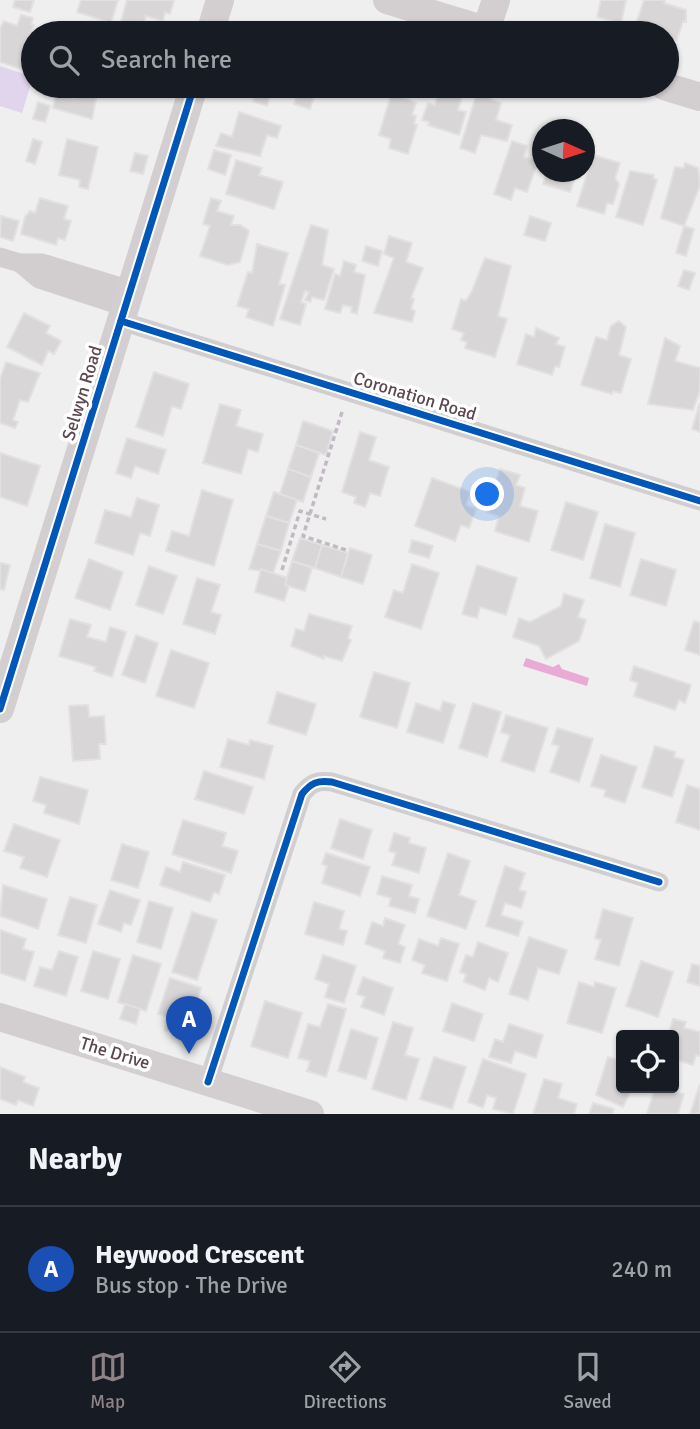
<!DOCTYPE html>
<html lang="en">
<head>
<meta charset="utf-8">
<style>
  :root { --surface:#171b24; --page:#242831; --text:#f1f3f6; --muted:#9ea1a6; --line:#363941; --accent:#8e8287 }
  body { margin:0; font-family:Signika,sans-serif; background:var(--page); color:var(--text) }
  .controls { position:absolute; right:21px; bottom:21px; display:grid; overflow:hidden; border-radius:7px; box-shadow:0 2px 5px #0004 }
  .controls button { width:63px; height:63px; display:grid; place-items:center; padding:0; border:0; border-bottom:2px solid var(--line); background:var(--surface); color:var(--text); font:35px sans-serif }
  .compass { position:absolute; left:532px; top:119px; width:63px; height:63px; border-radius:50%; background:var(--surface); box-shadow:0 2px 5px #0004; rotate:93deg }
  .you { position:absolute; left:488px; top:495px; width:24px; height:24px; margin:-18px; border:5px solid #fff; border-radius:50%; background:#1a73e8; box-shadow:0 0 0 10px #1a73e833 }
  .badge { display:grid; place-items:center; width:46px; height:46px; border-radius:50%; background:var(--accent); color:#fff; font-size:23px; font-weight:700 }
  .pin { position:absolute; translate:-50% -58px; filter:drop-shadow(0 2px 4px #0008) }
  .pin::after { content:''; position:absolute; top:37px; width:24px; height:21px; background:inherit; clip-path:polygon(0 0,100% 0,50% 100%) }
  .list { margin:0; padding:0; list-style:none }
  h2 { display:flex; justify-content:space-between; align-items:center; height:91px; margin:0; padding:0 28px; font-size:30px }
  h2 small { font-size:23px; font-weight:400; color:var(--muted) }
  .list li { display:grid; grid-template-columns:46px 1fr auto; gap:21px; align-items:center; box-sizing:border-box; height:126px; padding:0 28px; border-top:2px solid var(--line) }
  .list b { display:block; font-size:26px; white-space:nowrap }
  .list p { margin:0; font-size:23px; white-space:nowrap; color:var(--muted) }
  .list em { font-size:23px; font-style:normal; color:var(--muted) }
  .icon { flex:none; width:38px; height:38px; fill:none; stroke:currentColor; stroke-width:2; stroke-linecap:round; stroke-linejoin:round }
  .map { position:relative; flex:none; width:700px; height:1114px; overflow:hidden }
  .search { position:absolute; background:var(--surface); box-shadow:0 2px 5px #0004; left:21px; right:21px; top:21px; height:77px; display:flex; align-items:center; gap:18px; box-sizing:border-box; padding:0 24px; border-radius:38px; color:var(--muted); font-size:26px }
  .sheet { height:217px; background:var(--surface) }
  nav { display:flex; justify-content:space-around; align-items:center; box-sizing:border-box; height:98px; border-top:2px solid var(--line); background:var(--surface); font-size:19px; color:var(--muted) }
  nav a { display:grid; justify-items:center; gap:4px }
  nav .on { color:var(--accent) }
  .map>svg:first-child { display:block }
</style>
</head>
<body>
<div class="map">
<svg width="700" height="1114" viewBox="0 0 700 1114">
  <rect width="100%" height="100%" fill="#efefef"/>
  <!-- green -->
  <path fill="#e1d4ed" d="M0 66 33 77 22 113 0 106Z"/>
  <!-- water -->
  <path fill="#e9abd5" d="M526 658 553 667 559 664 562 669 589 678 587 686 523 666Z"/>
  <!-- building -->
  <g fill="#d9d6d7" stroke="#e2e0e1" stroke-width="2">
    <path d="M15 0H34L30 12 13 7Z"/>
    <path d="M81 0H118L111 23 77 12Z"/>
    <path d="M127 0H174L170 14 165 12 163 21 146 16 141 33 119 28Z"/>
    <path d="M601 0H626L621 23 597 17Z"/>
    <path d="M644 0H665L664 3 686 10V22L683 21 677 40 667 37V33L635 27Z"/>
    <path d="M21 15 33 18 31 24 34 25 25 43 29 44 21 69 0 62V28L4 21 17 26Z"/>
    <path d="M259 86 263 87 285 86 282 95 271 91 267 106 253 101Z"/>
    <path d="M300 86H338L335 95 316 89 310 109 294 104Z"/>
    <path d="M440 86H465L458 110 466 112 459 135 428 125 429 122 422 120 428 103 435 105Z"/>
    <path d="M479 86 494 87 490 99 501 103 496 120 512 125 507 141 481 135 475 153 460 148Z"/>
    <path d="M76 88 97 94 92 119 53 108 56 94 74 98Z"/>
    <path d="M392 92 416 103 412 115 416 116 414 124 417 125 408 154 389 148 391 139 379 135Z"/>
    <path d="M38 102 50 106 45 122 33 119Z"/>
    <path d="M239 112 281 126 277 138 267 135 260 156 216 146 221 133 232 137Z"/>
    <path d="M33 139 42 142 35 164 26 161Z"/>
    <path d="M67 139 98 147 88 189 79 187 80 180 59 175Z"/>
    <path d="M512 141 527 146 524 157 538 161 527 192 515 188 511 200 494 194Z"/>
    <path d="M214 150 231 155 225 175 208 169Z"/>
    <path d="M135 153 148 156 143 174 130 171Z"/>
    <path d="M593 155 620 163 615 178 619 184 613 204 607 203 604 214 577 206Z"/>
    <path d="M236 160 262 168 259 175 283 182 274 209 226 194Z"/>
    <path d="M685 163 698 168 700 185 684 226 661 218 675 167 684 168Z"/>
    <path d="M630 171 654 175 653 178 657 180 643 225 616 217Z"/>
    <path d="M547 172H577L570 192 543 184Z"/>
    <path d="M40 198 68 206 64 219 71 221 65 240 58 238 56 245 21 234 25 217 30 211 35 213Z"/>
    <path d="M211 198 221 201 217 211 234 216 231 225H240L249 231 240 262 228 265 200 256 210 226 203 224Z"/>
    <path d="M1 216 19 221 13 241 0 237Z"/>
    <path d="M530 216 551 223 545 241 524 235Z"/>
    <path d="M311 225 328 230 322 265 334 269 324 300 312 297 310 302 305 300 309 292 305 291 301 302 306 304 300 325 280 319Z"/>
    <path d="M684 226 694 229 686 256 676 253Z"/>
    <path d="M389 236 412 243 406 262 423 268 411 298 414 299 411 309 415 311 412 322 374 313 394 258 384 254Z"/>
    <path d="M257 244 288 253 279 284 285 285 273 326 246 317 249 309 237 306 248 272 252 273Z"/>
    <path d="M366 246 382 251 378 266 362 261Z"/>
    <path d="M485 258 511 266 498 316 507 319 495 357 465 348 467 342 461 340 464 333 452 329 461 299 466 301 472 291Z"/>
    <path d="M344 261 356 265 354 272 365 275 357 314 351 312 352 307 343 305 340 313 325 309 335 274 340 276Z"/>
    <path d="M684 270 695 273 689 290 678 286Z"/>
    <path d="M24 313 50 326 46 333 61 341 54 354 48 351 42 365 7 347Z"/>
    <path d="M619 321 626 327 619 355 631 359 621 393 613 391 612 394 581 385 596 337 607 340 611 326Z"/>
    <path d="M536 328 559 338 556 344 565 347 559 367 555 366 552 375 517 364 526 334 534 337Z"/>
    <path d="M665 338 680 346 675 361 700 368V390L693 410 648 404Z"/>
    <path d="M6 362 40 373 28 402 20 400 13 420 18 422 15 428 0 423V379Z"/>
    <path d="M154 372 189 384 181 409 172 406 163 436 136 427Z"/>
    <path d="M700 403V432L692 429Z"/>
    <path d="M220 404 241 410 236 426 263 434 258 452 248 449 241 474 203 463Z"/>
    <path d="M303 421 333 431 326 455 296 445Z"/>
    <path d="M360 432 376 437 369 460 389 467 380 496 370 493 365 507 354 503 356 497 342 492Z"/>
    <path d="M127 438 166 450 158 474 135 466 131 478 116 473Z"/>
    <path d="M296 445 319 453 311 477 288 469Z"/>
    <path d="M0 453 40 466 27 506 0 497Z"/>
    <path d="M288 469 311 477 303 502 280 494Z"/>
    <path d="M500 469 520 475 516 485 525 488 520 506 538 511 529 542 495 531 499 516 487 512Z"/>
    <path d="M432 478 471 492 466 505 476 509 469 528 461 525 455 541 415 526Z"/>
    <path d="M202 490 233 500 214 566 166 551 172 531 189 536Z"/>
    <path d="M274 492 297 500 289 523 266 516Z"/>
    <path d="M137 498 159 505 150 536 140 533 133 555 95 543 105 510 131 517Z"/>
    <path d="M566 502 598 512 583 560 551 550Z"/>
    <path d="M266 516 289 523 281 551 257 544Z"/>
    <path d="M605 524 635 533 620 587 590 578Z"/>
    <path d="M300 538 322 545 315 568 292 561Z"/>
    <path d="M412 540 433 546 429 558 409 552Z"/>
    <path d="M257 544 281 551 273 573 249 569Z"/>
    <path d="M322 545 348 553 341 577 315 568Z"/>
    <path d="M350 548 372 555 363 584 341 577Z"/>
    <path d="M89 559 123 572 110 610 75 598Z"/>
    <path d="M641 559 676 570 666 606 630 595Z"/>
    <path d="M292 561 312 568 305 591 285 585Z"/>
    <path d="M0 563 10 565 4 590 0 589Z"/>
    <path d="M412 564 439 573 421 629 385 617 394 590 403 593Z"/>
    <path d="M477 565 517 578 506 615 480 607 477 618 462 614Z"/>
    <path d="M149 566 177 576 163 614 136 605Z"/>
    <path d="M261 569 287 578 285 585 289 586 284 601 255 592Z"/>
    <path d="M197 578 220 585 211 612 221 615 215 634 183 624Z"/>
    <path d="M564 594 584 600 578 617 586 620 579 641 546 659 539 646 513 637 519 618 530 622 561 606Z"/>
    <path d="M309 614 352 626 348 638 351 640 342 661 324 656V659L291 646 296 629 304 631Z"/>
    <path d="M70 619 91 625 87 637 106 642 110 627 126 632 112 677 94 671 96 667 59 656Z"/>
    <path d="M694 621 700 623V655L685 650Z"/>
    <path d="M136 635 158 643 145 683 122 675Z"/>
    <path d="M171 650 209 663 194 708 156 696Z"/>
    <path d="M634 666 691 685 685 703 679 700 675 710 634 696 638 683 630 680Z"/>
    <path d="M374 672 410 683 397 728 360 717Z"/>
    <path d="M277 692 316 704 306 735 268 723Z"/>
    <path d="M443 701 455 705 443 743 407 732 416 703 440 711Z"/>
    <path d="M473 703 501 712 487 757 459 748Z"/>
    <path d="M88 705 89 717 104 716 106 744H99L100 759 73 761 69 706Z"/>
    <path d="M506 715 548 728 534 772 501 761 510 735 501 732Z"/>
    <path d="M557 728 593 739 579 782 550 772 559 746 552 744Z"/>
    <path d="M228 739 249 745 250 740 273 746 264 779 220 767Z"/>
    <path d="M655 746 675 752 674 757 684 760 672 797 642 787Z"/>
    <path d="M601 755 637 767 625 803 604 796 606 790 591 786Z"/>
    <path d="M204 771 253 787 244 814 195 799Z"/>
    <path d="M40 777 88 790 79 824 44 813 46 805 33 801Z"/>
    <path d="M687 785 700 789V830L676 822Z"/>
    <path d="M340 819 372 830 363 859 331 848Z"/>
    <path d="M183 820 226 833 222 846 238 851 231 873 172 854Z"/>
    <path d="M14 824 60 840 47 877 20 868 24 857 4 851Z"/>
    <path d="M394 833 410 838 409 843 426 848 419 873 392 865 396 853 389 851Z"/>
    <path d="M122 844 149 852 138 888 111 880Z"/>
    <path d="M326 853 370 867 360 896 322 883 327 866 322 864Z"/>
    <path d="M448 853 470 861 459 895 476 901 466 929 427 916Z"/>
    <path d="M183 862 225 875 219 894 214 892 210 902 160 885 166 867 180 872Z"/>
    <path d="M505 866 525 873 519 890 526 892 521 908 505 903 501 915 523 922 518 936 486 926Z"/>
    <path d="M382 876 412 885 409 896 419 899 415 913 389 906 391 898 377 894Z"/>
    <path d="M3 885 47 899 38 929 0 916Z"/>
    <path d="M110 890 140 900 131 925 124 923 121 932 98 924Z"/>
    <path d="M70 897 97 905 86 943 58 935Z"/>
    <path d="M149 901 173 908 161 949 137 942Z"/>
    <path d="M314 902 344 911 339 929 347 931 343 945 305 934Z"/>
    <path d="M603 909 633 918 619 966 595 959 601 940 595 938Z"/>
    <path d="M192 912 217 920 197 980 172 972Z"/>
    <path d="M385 918 405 925 398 944 405 947 400 963 383 958 385 951 365 944 372 922 383 926Z"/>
    <path d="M0 930 26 939 23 949 34 952 25 981 0 973Z"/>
    <path d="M529 937 567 950 559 974 538 968 528 1000 509 994Z"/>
    <path d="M441 938 459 944 447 981 422 973 425 965 412 960 419 939 438 946Z"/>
    <path d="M478 942 508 953 498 982 489 978 485 990 464 982 466 974 460 972 466 955 473 957Z"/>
    <path d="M59 951 78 957 66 996 34 986 40 967 52 970Z"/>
    <path d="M93 951 120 959 108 999 81 991Z"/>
    <path d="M133 955 161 964 146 1011 118 1002Z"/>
    <path d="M323 955 356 966 344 1003 325 997 329 984 315 979Z"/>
    <path d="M641 961 673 972 658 1017 626 1006Z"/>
    <path d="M692 964 700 966V986L687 982Z"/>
    <path d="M363 977 393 988 384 1015 361 1007 365 997 357 994Z"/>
    <path d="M170 978 201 988 186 1037 165 1030 169 1017 158 1014Z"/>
    <path d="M579 982 594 987 595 982 616 988 602 1033 567 1023Z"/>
    <path d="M265 1001 302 1013 288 1058 251 1046Z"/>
    <path d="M452 1003 483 1014 474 1041 443 1031Z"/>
    <path d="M125 1004 140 1009 136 1024 120 1019Z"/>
    <path d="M328 1004 346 1009 326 1077 307 1071 310 1061 298 1058 308 1024 320 1027Z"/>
    <path d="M673 1019 686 1022 684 1028 700 1032V1056L696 1055 693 1065 674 1059V1035H668Z"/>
    <path d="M393 1022 413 1028 405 1055 419 1059 406 1100 372 1089Z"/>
    <path d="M509 1024 543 1035 536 1058 515 1051 511 1063 489 1057 495 1039 503 1042Z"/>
    <path d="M351 1029 378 1038 366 1079 338 1071Z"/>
    <path d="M434 1057 466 1067 452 1109 420 1099Z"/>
    <path d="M608 1057 621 1061V1088H632L623 1107 596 1095Z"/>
    <path d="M483 1059 526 1074 513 1114 493 1109 496 1098 487 1095 483 1108 468 1102Z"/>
    <path d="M0 1067 25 1077 23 1082 39 1088 33 1106 18 1100 16 1105 0 1099Z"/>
    <path d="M544 1079 562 1084 558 1098 577 1104 574 1114H533Z"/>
    <path d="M700 1084V1114H690Z"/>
    <path d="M655 1088 684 1094 678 1114H647Z"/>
    <path d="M593 1103 614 1109 612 1114H589Z"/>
  </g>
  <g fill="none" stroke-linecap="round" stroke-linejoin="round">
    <!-- path -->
    <g stroke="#c2b9c4" stroke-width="3.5" stroke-dasharray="5 3.5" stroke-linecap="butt">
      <path d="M342 412 303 536 349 551"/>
      <path d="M282 570 300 511 326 519"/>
    </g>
    <!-- street -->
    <g stroke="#d2cdcf" stroke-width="19">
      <path d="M0 257 20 263H42L131 290"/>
      <path d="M20 263 39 279 125 307"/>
      <path d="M121 321 700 501"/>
      <path d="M208 1082 302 794C311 783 317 780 332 782L659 882"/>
    </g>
    <!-- secondary -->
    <g stroke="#d3ced0" stroke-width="28">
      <path d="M387 0 495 33"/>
      <path d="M486 30 496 0"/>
      <path d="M210 33 220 0"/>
      <path d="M664 86 700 97"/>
      <path d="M0 709 194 86"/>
      <path d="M0 1017 310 1114"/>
    </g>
    <!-- cycleway casing -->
    <g stroke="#fff" stroke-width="11">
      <g id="cycleway">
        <path d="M121 321 700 501"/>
        <path d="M0 709 194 86"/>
        <path d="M208 1082 302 794C311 783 317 780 332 782L659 882"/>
      </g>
    </g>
    <!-- cycleway -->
    <use href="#cycleway" stroke="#0057b8" stroke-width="7"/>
  </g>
  <g text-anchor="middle" stroke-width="7" stroke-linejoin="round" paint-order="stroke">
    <!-- street labels -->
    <g font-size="18" fill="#5a474f" stroke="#fff">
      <text transform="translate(82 393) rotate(-73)" y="6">Selwyn Road</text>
      <text transform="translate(415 396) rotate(17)" y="6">Coronation Road</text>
      <text transform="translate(115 1053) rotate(17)" y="6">The Drive</text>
    </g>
  </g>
</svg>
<div class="controls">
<button><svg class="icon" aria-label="locate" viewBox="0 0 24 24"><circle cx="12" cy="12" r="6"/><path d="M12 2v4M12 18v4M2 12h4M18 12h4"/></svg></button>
</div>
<svg class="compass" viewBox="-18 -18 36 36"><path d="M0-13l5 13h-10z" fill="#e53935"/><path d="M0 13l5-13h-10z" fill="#9ea1a6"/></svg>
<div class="you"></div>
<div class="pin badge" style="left:189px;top:1054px;background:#1a4fb4">A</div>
<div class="search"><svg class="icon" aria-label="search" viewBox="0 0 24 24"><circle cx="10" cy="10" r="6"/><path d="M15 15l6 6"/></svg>Search here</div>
</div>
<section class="sheet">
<h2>Nearby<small></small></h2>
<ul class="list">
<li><span class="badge" style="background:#1a4fb4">A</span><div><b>Heywood Crescent</b><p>Bus stop · The Drive</p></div><em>240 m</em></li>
</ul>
</section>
<nav>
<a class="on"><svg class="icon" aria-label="map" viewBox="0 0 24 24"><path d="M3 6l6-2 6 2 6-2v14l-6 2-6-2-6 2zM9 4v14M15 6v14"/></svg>Map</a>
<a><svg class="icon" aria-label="directions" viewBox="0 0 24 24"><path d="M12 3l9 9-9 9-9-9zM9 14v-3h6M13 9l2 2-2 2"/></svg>Directions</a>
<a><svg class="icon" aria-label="saved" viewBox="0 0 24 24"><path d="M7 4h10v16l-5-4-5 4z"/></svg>Saved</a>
</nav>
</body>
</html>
